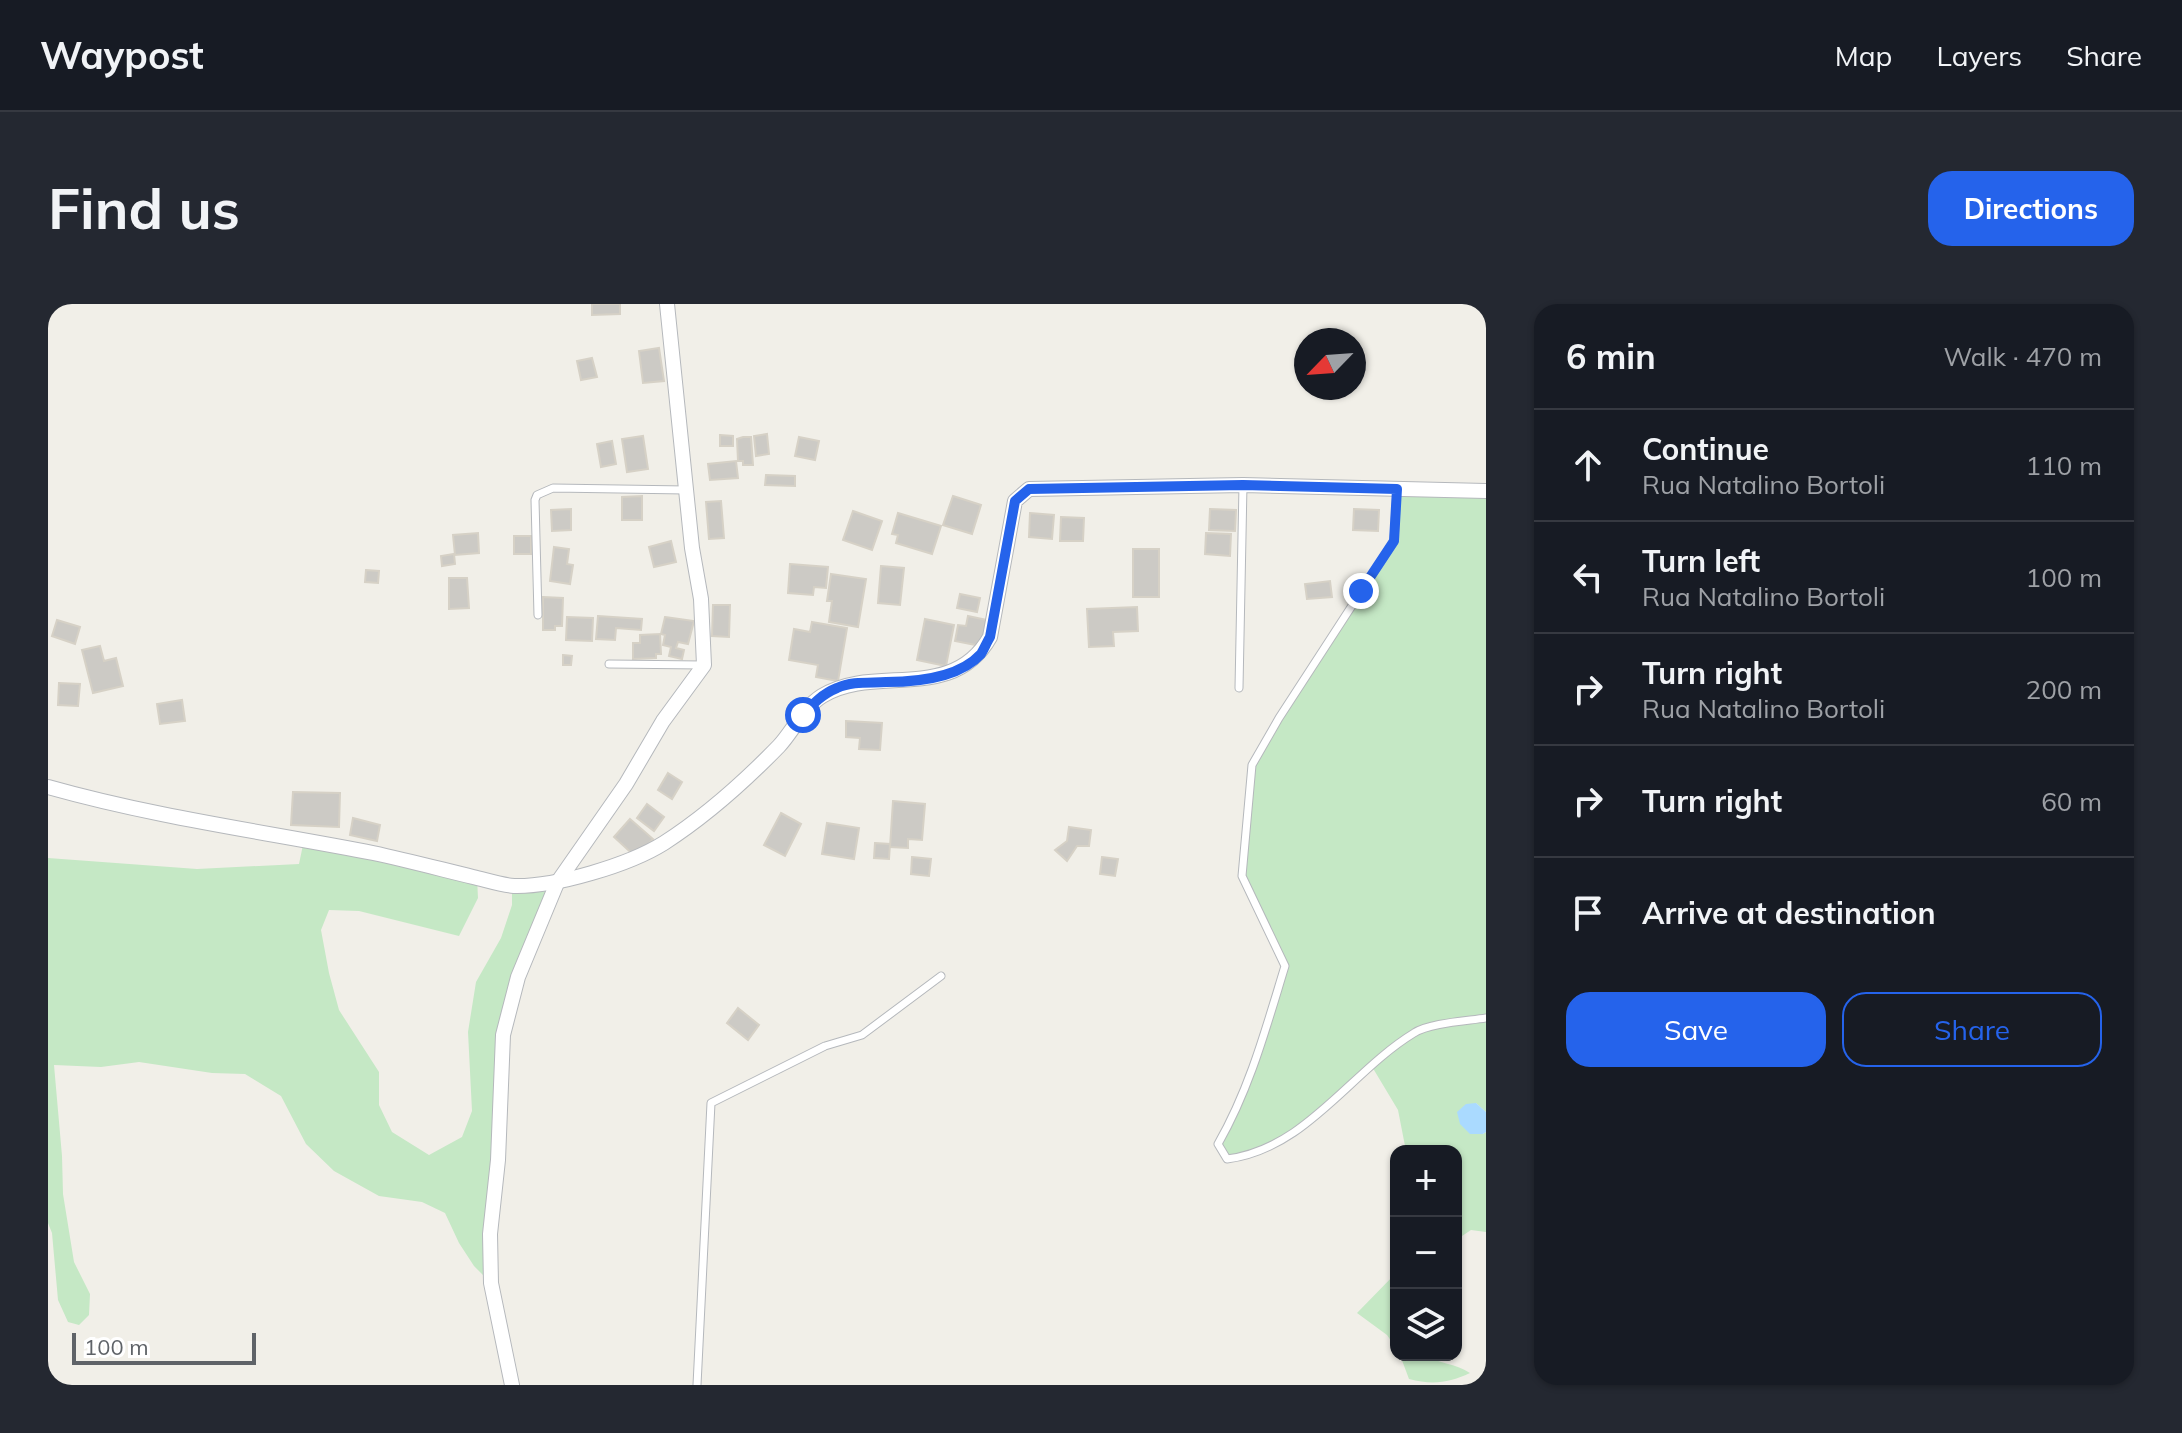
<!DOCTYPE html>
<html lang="en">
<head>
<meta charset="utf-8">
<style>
  :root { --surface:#171b24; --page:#242831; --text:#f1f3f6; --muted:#9ea1a6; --line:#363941; --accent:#2563eb }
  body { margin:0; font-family:Mulish,sans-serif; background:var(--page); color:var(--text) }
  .controls { position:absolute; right:24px; bottom:24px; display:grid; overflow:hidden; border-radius:16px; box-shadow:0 2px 6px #0004 }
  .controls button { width:72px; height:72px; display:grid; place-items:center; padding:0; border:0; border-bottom:2px solid var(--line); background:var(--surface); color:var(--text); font:40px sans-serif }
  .compass { position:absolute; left:1246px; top:24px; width:72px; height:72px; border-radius:50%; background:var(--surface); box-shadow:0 2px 6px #0004; rotate:245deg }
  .scale { position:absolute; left:24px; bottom:20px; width:184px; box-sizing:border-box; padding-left:8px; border:4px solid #5f6368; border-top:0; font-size:22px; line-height:28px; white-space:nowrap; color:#5f6368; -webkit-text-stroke:6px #fff; paint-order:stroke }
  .stop { position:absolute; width:24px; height:24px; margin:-18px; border:6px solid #2563eb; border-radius:50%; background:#fff }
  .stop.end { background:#2563eb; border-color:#fff; box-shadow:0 2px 8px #0008 }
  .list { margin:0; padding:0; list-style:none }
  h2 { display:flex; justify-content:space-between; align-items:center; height:104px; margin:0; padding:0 32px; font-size:34px }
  h2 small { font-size:26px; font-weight:400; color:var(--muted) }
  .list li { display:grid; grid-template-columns:52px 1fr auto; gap:24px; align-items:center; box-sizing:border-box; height:112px; padding:0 32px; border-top:2px solid var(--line) }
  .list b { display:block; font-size:30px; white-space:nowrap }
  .list p { margin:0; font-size:26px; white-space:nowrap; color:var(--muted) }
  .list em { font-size:26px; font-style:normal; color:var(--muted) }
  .actions { display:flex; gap:16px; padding:24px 32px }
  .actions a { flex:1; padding:18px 0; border:2px solid var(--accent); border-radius:24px; text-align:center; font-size:28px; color:var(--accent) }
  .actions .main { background:var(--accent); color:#fff }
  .icon { flex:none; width:44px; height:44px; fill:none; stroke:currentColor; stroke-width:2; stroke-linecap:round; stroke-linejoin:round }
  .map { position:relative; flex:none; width:1438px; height:1081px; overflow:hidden; border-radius:24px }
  header { display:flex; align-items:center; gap:48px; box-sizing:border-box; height:112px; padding:0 40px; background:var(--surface); border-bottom:2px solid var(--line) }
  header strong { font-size:38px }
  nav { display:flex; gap:44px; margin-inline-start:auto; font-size:28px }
  .intro { display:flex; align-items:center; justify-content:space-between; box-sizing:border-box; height:192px; padding:0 48px }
  h1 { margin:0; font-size:56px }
  .button { padding:20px 36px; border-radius:24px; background:var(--accent); color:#fff; font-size:28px; font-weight:700 }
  main { display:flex; gap:48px; padding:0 48px }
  aside { flex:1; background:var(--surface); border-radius:24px; box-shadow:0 2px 6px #0004 }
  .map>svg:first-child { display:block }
</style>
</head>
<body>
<header>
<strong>Waypost</strong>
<nav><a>Map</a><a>Layers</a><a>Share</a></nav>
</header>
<div class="intro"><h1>Find us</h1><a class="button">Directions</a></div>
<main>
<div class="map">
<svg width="1438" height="1081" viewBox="0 0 1438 1081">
  <rect width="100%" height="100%" fill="#f1efe8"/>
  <!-- green -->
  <g fill="#c5e8c5">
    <path d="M1349 185 1438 187V808L1428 799 1435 830 1438 828V928L1423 926 1408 936V847H1358L1350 806 1323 761C1281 797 1236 848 1179 855L1170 840 1183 816 1236 662 1194 572 1204 461 1346 237Z"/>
    <path d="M256 536 429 574 430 594 411 632 311 607 281 606 273 626 281 669 291 706 331 768V801L344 828 381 851 414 833 424 807 420 728 428 678 453 634 464 601V582L509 579 456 731 443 979 426 962 411 939 397 909 374 898 331 892 286 867 258 840 233 792 197 770 164 769 91 758 53 763 6 761 14 852 15 890 26 958 42 990 41 1011 31 1021 20 1018 10 996 4 929 0 919V554L149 565 251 560Z"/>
    <path d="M1348 969V1003L1343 1009 1348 1018V1044L1339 1031 1309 1009Z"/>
    <path d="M1352 1051H1377C1391 1060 1407 1059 1422 1069 1401 1079 1384 1081 1361 1075Z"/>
  </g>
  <!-- water -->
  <path fill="#aadaff" d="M1428 799 1438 808V828L1435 830H1422L1412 820 1409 808 1418 800Z"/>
  <!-- building -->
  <g fill="#cccac5" stroke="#d6d1c6" stroke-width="2">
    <path d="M544 0H572V10L544 11Z"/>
    <path d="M611 44 616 77 595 79 591 47Z"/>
    <path d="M544 54 549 73 533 76 529 57Z"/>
    <path d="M719 130 721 150 708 152 706 132Z"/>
    <path d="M672 131 685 132V142H672Z"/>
    <path d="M595 132 600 165 579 168 574 135Z"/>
    <path d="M695 133H703L705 161H695V157H690L689 135Z"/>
    <path d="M751 133 771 137 767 156 747 152Z"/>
    <path d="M564 137 568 160 553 163 549 140Z"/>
    <path d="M688 157 690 174 662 176 660 160Z"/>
    <path d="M718 171 747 172V182L717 181Z"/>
    <path d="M594 192V216H574V193Z"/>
    <path d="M905 192 933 201 924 230 895 221Z"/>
    <path d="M673 197 676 234 661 235 658 198Z"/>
    <path d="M523 205V226L504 227 503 206Z"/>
    <path d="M1162 205 1188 206 1187 227 1161 226Z"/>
    <path d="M1306 205 1331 206 1330 227 1305 226Z"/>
    <path d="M805 207 834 217 824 246 795 236Z"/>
    <path d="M850 209 893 222 884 250 848 239 850 231 844 230Z"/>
    <path d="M982 209 1006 211 1004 235 981 233Z"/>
    <path d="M1013 213 1036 214 1035 237H1012Z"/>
    <path d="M430 229 431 249 407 251 405 231Z"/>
    <path d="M1158 229 1183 230 1182 252 1157 250Z"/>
    <rect x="466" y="232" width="17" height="18"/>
    <path d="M623 237 628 258 606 263 601 243Z"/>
    <path d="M506 243 521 245 519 260 525 261 522 280 502 277Z"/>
    <rect x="1085" y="245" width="26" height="48"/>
    <path d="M406 250 407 260 394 262 393 252Z"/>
    <path d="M742 260 780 263 778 284 766 283 765 291 740 289Z"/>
    <path d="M833 262 856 264 852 301 830 299Z"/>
    <path d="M318 266 331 267 330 279 317 278Z"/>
    <path d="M783 270 818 275 810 323 781 318 784 297H779Z"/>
    <path d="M401 274H419L421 304 401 305Z"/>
    <path d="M1282 277 1284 293 1259 295 1257 280Z"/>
    <path d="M912 290 932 294 929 308 909 304Z"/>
    <path d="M495 293 515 294 514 322H507V326H495Z"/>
    <path d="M665 301H682L681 333 664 332Z"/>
    <path d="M1089 303 1090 327 1065 328 1066 342 1041 343 1039 305Z"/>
    <path d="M550 312 594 315 593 326 568 324 567 336 548 335Z"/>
    <path d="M920 312 939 316 933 342 907 337 910 321 918 322Z"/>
    <path d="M519 313 545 314 544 337 518 336Z"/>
    <path d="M617 313 646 317 640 340 630 338 628 344 636 346 634 355 621 352 623 343 615 341 617 331 613 330Z"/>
    <path d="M877 315 906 321 898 362 869 356Z"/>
    <path d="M9 316 32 323 27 340 4 332Z"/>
    <path d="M764 318 799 324 790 377 768 373 770 361 741 356 746 325 762 328Z"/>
    <path d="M612 330 613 350H608V354L585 355V339H592V331Z"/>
    <path d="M52 342 56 357 68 354 75 382 45 389 34 346Z"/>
    <path d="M515 351 524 352 523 361H515Z"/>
    <path d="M11 379 32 380 30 402 10 401Z"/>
    <path d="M134 396 137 417 112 420 109 400Z"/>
    <path d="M798 417 834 419 832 446 811 445 812 434 798 433Z"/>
    <path d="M620 469 634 478 624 495 610 486Z"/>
    <path d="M245 488 292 489 291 523 243 521Z"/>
    <path d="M845 497 877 500 874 536 860 535V544L842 543Z"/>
    <path d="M599 500 616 513 606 527 589 514Z"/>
    <path d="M733 509 753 520 737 552 716 541Z"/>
    <path d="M305 514 332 521 329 537 302 531Z"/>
    <path d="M582 515 605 535 589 554 566 533Z"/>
    <path d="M779 519 811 524 806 555 774 550Z"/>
    <path d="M1021 523 1043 526 1041 542H1029L1019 557 1007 546 1019 537Z"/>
    <path d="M827 539 842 540 841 555 826 554Z"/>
    <path d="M864 553 883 555 881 572 863 570Z"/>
    <path d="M1054 553 1070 555 1067 572 1052 570Z"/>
    <path d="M690 704 711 721 700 736 679 719Z"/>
  </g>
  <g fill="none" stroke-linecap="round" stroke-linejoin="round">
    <!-- lane casing -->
    <g stroke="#b5b8bc" stroke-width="9">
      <g id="lane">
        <path d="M1349 185 1346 237 1231 414 1204 461 1194 572 1237 662C1218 724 1202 784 1170 840L1179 855C1258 845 1302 768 1366 729 1381 719 1419 717 1438 714"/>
        <path d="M490 311 487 196 489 191 505 184 638 186"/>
        <path d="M561 360 654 361"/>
        <path d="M1191 384 1195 181"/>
        <path d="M649 1081 663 799 777 742 814 731 893 672"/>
      </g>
    </g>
    <!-- street casing -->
    <g stroke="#b5b8bc" stroke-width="16">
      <g id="street">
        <path d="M0 483C106 513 217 528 325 549 358 556 392 565 425 573 438 576 453 581 466 582 507 583 581 561 616 539 658 512 696 478 731 442 745 427 755 404 774 392 827 359 904 400 942 333L967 197 981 185 1195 181 1438 187"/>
        <path d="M464 1081 443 979 442 930 450 856 455 731 470 673 509 579 578 480 615 417 656 361 653 295 644 244 619 0"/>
      </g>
    </g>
    <!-- lane -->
    <use href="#lane" stroke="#fff" stroke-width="7"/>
    <!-- street -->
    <use href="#street" stroke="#fff" stroke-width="14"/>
  </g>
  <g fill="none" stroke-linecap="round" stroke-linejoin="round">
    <!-- route -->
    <path stroke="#2563eb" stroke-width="10" d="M755 411C765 400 774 390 789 384 804 377 822 379 838 378 868 378 911 374 933 350 936 345 939 338 942 333L967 197 981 185 1195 181 1349 185 1346 237 1313 287"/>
  </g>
</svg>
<div class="controls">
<button>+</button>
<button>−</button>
<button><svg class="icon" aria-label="layers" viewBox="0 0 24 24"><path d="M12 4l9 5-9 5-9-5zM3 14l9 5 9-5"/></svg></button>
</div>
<svg class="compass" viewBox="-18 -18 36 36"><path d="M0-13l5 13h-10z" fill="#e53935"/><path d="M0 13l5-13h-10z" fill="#9ea1a6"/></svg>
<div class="scale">100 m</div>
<div class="stop" style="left:755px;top:411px"></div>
<div class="stop end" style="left:1313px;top:287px"></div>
</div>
<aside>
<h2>6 min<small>Walk · 470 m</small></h2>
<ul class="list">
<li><svg class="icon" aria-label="ahead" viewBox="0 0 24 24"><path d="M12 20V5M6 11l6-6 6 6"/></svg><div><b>Continue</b><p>Rua Natalino Bortoli</p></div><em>110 m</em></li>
<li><svg class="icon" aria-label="left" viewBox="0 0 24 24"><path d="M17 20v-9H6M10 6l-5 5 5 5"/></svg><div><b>Turn left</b><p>Rua Natalino Bortoli</p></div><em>100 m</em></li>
<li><svg class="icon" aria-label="right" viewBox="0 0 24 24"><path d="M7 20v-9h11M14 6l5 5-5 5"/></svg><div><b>Turn right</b><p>Rua Natalino Bortoli</p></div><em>200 m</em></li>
<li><svg class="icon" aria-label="right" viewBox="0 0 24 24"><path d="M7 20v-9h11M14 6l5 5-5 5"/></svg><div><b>Turn right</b></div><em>60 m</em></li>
<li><svg class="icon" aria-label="arrive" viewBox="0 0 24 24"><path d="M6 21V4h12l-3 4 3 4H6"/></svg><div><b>Arrive at destination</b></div></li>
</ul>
<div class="actions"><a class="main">Save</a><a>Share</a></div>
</aside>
</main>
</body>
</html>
